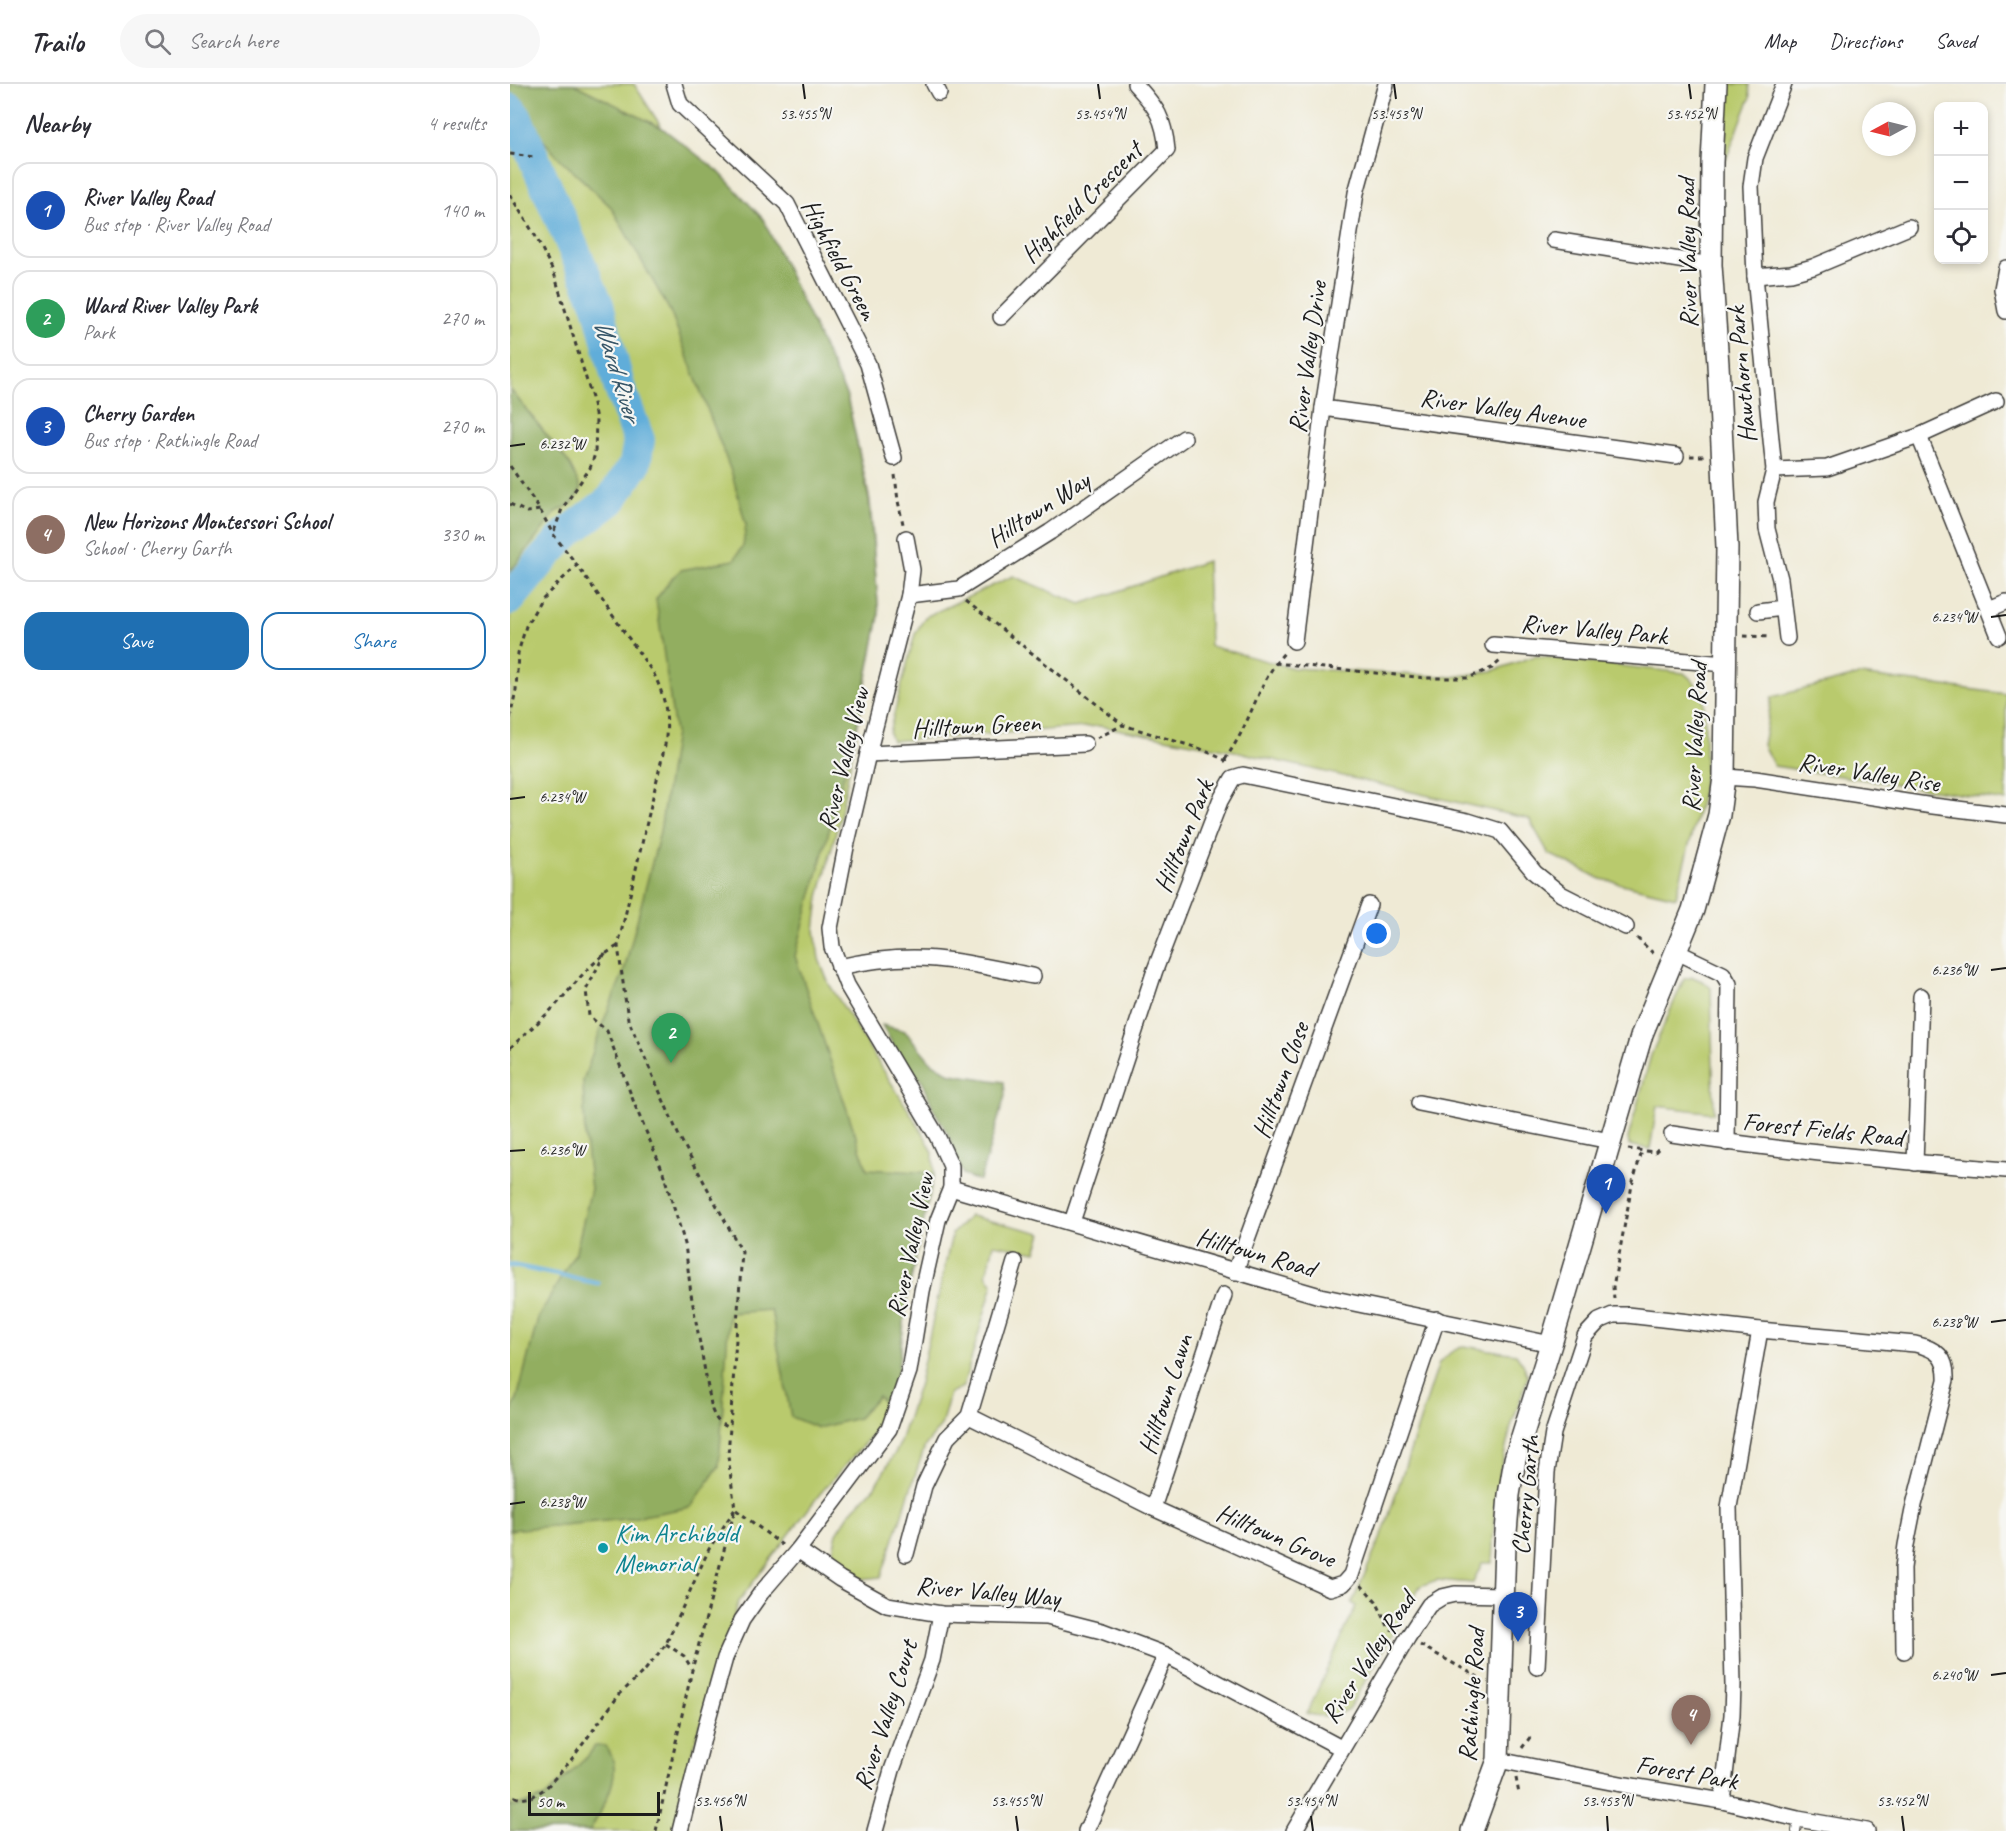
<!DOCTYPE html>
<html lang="en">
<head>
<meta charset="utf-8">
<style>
  :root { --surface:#fff; --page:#f7f7f7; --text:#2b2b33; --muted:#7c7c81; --line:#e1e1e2; --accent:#1f6fb2 }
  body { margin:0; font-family:Caveat,sans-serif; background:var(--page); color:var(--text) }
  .controls { position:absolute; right:18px; top:18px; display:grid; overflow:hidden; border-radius:12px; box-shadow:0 3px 9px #0003 }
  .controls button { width:54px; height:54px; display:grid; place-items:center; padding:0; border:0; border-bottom:2px solid var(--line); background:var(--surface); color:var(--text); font:30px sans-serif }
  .compass { position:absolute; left:1352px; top:18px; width:54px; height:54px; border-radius:50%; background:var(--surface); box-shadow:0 3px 9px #0003; rotate:263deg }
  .scale { position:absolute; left:18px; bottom:15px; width:132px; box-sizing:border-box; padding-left:6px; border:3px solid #1c1c1c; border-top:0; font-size:16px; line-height:21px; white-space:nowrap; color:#1c1c1c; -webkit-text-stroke:4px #f6f6f2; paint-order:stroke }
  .you { position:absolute; left:867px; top:850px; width:21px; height:21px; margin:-15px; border:4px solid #fff; border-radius:50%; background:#1a73e8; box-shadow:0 0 0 9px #1a73e833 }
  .badge { display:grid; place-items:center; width:39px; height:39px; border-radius:50%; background:var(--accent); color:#fff; font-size:20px; font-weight:700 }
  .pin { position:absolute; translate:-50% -50px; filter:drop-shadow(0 2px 3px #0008) }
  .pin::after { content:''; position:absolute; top:32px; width:21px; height:18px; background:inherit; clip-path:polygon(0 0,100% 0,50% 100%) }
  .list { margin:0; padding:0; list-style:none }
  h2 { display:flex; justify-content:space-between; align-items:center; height:78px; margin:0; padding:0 24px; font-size:26px }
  h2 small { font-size:20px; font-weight:400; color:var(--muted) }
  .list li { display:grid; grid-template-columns:39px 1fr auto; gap:18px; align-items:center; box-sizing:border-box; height:96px; margin:0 12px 12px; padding:0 12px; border:2px solid var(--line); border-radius:18px }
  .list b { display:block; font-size:22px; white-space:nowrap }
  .list p { margin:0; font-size:20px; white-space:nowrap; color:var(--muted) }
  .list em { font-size:20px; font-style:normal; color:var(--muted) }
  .actions { display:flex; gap:12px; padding:18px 24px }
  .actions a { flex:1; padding:14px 0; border:2px solid var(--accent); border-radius:18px; text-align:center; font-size:21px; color:var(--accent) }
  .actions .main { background:var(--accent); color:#fff }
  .icon { flex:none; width:33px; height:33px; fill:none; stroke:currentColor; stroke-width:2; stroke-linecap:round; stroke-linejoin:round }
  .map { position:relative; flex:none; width:1496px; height:1747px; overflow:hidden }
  header { display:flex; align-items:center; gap:36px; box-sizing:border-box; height:84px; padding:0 30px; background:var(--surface); border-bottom:2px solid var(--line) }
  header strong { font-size:28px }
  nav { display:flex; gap:33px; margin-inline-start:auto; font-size:21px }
  .search { width:420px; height:54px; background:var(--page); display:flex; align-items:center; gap:15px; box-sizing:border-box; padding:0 21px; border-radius:33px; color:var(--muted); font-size:22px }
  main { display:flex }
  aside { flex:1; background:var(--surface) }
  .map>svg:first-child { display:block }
</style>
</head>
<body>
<header>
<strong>Trailo</strong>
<div class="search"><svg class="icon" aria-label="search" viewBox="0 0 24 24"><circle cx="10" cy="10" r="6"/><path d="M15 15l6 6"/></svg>Search here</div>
<nav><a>Map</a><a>Directions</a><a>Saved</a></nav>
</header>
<main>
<aside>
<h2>Nearby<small>4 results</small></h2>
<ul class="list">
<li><span class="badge" style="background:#1a4fb4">1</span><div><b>River Valley Road</b><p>Bus stop · River Valley Road</p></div><em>140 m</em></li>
<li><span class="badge" style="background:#2e9e5b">2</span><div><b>Ward River Valley Park</b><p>Park</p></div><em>270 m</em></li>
<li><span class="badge" style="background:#1a4fb4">3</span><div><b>Cherry Garden</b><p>Bus stop · Rathingle Road</p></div><em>270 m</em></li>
<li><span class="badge" style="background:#8d6e63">4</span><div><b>New Horizons Montessori School</b><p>School · Cherry Garth</p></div><em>330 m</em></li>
</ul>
<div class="actions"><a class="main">Save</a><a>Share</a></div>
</aside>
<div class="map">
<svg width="1496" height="1747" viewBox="0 0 1496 1747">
  <rect width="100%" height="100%" fill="#f6f6f2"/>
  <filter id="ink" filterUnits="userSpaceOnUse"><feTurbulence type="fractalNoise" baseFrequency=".0167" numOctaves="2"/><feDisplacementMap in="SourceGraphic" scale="12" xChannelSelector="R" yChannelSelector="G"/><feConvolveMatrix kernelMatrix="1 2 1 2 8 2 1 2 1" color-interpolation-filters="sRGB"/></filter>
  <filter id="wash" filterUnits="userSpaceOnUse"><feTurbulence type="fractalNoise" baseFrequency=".008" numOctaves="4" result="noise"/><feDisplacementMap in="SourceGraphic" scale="24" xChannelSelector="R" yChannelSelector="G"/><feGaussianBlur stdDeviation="1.35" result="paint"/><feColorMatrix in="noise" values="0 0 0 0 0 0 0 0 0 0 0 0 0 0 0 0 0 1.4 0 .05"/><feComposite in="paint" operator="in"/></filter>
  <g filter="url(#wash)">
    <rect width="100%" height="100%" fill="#efead5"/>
    <!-- green -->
    <g fill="#b9ca6d" stroke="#6a7344" stroke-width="1.5">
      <path d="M0 0H124L152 44 208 87 253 135 337 313 360 416 369 532 330 733 309 813 305 846 309 875 319 900 413 1049 423 1069 424 1089 398 1209 382 1328 309 1411 229 1517 187 1652 164 1747H0Z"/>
      <path d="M1219 0H1239L1240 14 1213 83Z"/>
      <path d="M697 477 700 562 783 584 943 593 982 587 1025 572 1174 589 1184 598 1193 611 1195 632V688L1191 713 1166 813 1091 795 1039 770 1019 735 720 666 590 642 382 657 379 649 405 550 415 533 503 492 571 520Z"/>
      <path d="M1350 591 1496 610V717L1264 682 1253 661 1262 613Z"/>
      <path d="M1183 893 1194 898 1201 904 1204 1029 1147 1022 1140 1065 1119 1061 1118 1054 1141 971 1174 895Z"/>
      <path d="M460 1132 532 1149 526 1168 484 1160 476 1191 483 1200 453 1303 440 1309 431 1342 415 1362 371 1493 352 1495 329 1482 323 1466 327 1449 340 1429 365 1402 388 1364 409 1299 442 1150Z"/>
      <path d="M953 1262 1006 1270 1013 1280 1018 1292 1001 1343 990 1388 985 1422 982 1479H972L963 1499 927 1496 910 1502 839 1625C822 1634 815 1635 797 1629L846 1522 842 1519 874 1446 929 1279 941 1268Z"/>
    </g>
    <!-- forest -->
    <g fill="#92ae60" stroke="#57653e" stroke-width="1.5">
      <path d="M0 0H64L152 44 208 87 253 135 337 313 359 416 369 532 346 647 285 872 357 1085 424 1089 398 1209 382 1328 368 1312 348 1334 308 1344 281 1333 261 1226 219 1229 209 1382 181 1423 116 1435 0 1446V1331L7 1315 28 1234 66 1167 81 1105 75 1054 73 997 92 941 114 887 150 748 165 649 146 515 163 493 171 486 224 476 233 462 236 441 222 390 160 227 101 123 46 71 0 18Z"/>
      <path d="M0 305 59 379 71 405 62 420 46 428 0 488Z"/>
      <path d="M372 941 395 947 421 978 441 990 494 998 495 1012 470 1096 461 1095 452 1089 439 1052 423 1024 413 998 392 977Z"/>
      <path d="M85 1662H95C118 1686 92 1724 80 1747H0V1721L4 1723 35 1713 77 1673Z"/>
    </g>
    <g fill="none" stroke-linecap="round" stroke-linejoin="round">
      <!-- stream -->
      <path stroke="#60add9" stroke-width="5" d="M0 1181 88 1199"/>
      <!-- river -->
      <path stroke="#60add9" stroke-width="32" d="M0 25 6 33 88 221 109 302 129 356 125 380 101 416 56 450 34 474 0 515"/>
    </g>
  </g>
  <g filter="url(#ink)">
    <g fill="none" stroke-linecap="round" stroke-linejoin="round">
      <!-- lane casing -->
      <g stroke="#3c3b38" stroke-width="10">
        <path id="lane" d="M1286 1747 1288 1735"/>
      </g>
      <!-- street casing -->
      <g stroke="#3c3b38" stroke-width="18">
        <g id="street">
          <path d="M164 0 170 20 277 120 358 280 384 374"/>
          <path d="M424 0 429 9"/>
          <path d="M1274 0 1245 74 1241 102 1245 192 1264 386 1256 418 1257 445 1270 495 1277 554"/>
          <path d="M1044 156 1201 181"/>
          <path d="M1496 184 1492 205 1496 227"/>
          <path d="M1245 192 1281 189 1303 183 1399 143"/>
          <path d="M491 233 657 66C654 34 647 24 625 0"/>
          <path d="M813 324 1166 372"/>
          <path d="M1409 352 1489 552"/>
          <path d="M1264 386 1317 384 1409 352 1486 317"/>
          <path d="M399 511 449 505 540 448 674 354"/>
          <path d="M1479 525 1496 518"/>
          <path d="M1248 527 1273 524"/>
          <path d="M784 557 813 324 846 109 876 0"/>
          <path d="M983 561 1216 580"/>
          <path d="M358 670 575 660"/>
          <path d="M1214 693 1245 695 1423 722 1496 731"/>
          <path d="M1167 868 1213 890 1219 900 1217 1059"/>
          <path d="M329 883C360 876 394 872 426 875 459 878 491 886 523 892"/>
          <path d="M909 1019 1100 1057"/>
          <path d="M1162 1050C1272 1067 1384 1077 1496 1086"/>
          <path d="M1405 1079 1411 912"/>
          <path d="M441 1104 810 1212 1041 1260"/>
          <path d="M562 1138 645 886 710 717 723 694 733 691 958 737 990 747 1025 789 1051 810 1116 843"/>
          <path d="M725 1188 859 821"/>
          <path d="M459 1332 643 1424 820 1504 833 1500 841 1491 927 1235"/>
          <path d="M643 1424 714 1211"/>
          <path d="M288 1466 330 1495 377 1521 431 1530 537 1533 592 1547 656 1571 831 1664"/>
          <path d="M396 1470 414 1402 437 1354 459 1332 505 1178"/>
          <path d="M1027 1583 1037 1388 1043 1349 1075 1252 1089 1237 1103 1231H1117L1250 1246 1405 1260C1427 1265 1437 1273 1436 1296L1404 1421 1396 1461 1393 1484 1394 1567"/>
          <path d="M988 1676 1116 1701 1212 1717 1288 1735 1357 1747"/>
          <path d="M1212 1717 1222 1631 1223 1601 1219 1423 1250 1246"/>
          <path d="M170 1747 197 1638 215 1574 232 1536 251 1509 288 1466 379 1345 399 1287 412 1207 428 1136 441 1104V1082L427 1052 337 901 322 863 320 844 336 763 358 670 399 511 402 486 396 454"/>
          <path d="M365 1747 382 1686 422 1576 431 1530"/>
          <path d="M576 1747 656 1571"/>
          <path d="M784 1747 898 1553 919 1521 932 1513 945 1510 994 1511"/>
        </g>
      </g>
      <!-- secondary casing -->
      <g stroke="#3c3b38" stroke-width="24">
        <path id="secondary" d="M962 1747 988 1676 995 1461 999 1411 1005 1375 1041 1260 1132 950 1183 826 1209 731 1214 693 1217 463 1208 280 1201 181 1202 78 1206 0"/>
      </g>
      <!-- path -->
      <g stroke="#3c3b38" stroke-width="3" stroke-dasharray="4.5 4.5" stroke-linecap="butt">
        <path d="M0 70 24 73"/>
        <path d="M0 111 26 153 44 189 82 314 86 336 85 370 80 384 52 425 43 450"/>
        <path d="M1180 372H1194"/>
        <path d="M0 382 30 426 43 450 67 481 144 590C156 616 159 632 155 661L108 862 118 935 169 1052 232 1168 218 1372 225 1425 199 1465 156 1560 136 1585 109 1611 61 1676 36 1704 22 1713 11 1715 0 1711"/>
        <path d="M385 391 388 417 393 440"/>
        <path d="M0 420 17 428 30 426"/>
        <path d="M456 517 613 641"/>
        <path d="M1234 552 1260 553"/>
        <path d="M765 579 916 594H958L982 584 990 577"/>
        <path d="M0 634 6 606 8 569 16 542 31 516 67 481"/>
        <path d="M587 654 613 641 691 665 715 676 717 682"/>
        <path d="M715 676C721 666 727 657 732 647 746 619 754 591 775 568"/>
        <path d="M1127 854 1144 870"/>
        <path d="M95 869 76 906 79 932 97 947 126 1024 152 1085 175 1160 181 1210 202 1326C206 1336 210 1341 220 1344"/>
        <path d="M0 964C15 950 30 937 44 923 65 901 80 877 108 862"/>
        <path d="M1118 1065 1145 1068 1151 1062"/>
        <path d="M1104 1215 1103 1203 1122 1101 1132 1067"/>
        <path d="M851 1501 866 1517 879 1544 883 1546"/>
        <path d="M156 1560 174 1572 182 1585"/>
        <path d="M910 1561 968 1593"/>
        <path d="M1012 1664 1021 1652"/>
        <path d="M1006 1694 1009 1710"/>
        <path d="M146 1747 182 1586 225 1425 272 1461"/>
      </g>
      <!-- lane -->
      <use href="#lane" stroke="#fff" stroke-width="8"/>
      <!-- street -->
      <use href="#street" stroke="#fff" stroke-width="15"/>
      <!-- secondary -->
      <use href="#secondary" stroke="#fff" stroke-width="21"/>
    </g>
  </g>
  <!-- ticks -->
  <path fill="none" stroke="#1c1c1c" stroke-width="2" d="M293 0 295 15M588 0 590 15M884 0 886 15M1179 0 1181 15M0 362 15 360M1481 533 1496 531M0 715 15 713M1481 886 1496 884M0 1067 15 1066M1481 1238 1496 1236M0 1420 15 1418M1481 1591 1496 1589M210 1732 212 1747M506 1732 508 1747M801 1732 803 1747M1097 1732 1098 1747M1392 1732 1394 1747"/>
  <!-- markers -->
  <circle fill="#0f9aa8" stroke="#f6f6f2" stroke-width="2" cx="93" cy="1464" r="6"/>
  <g text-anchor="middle" stroke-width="4.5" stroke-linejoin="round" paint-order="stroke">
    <!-- street labels -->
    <g font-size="26" fill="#1c1c1c" stroke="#f6f6f2">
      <text transform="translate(571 118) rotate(-45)" y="9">Highfield Crescent</text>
      <text transform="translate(1177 169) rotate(-91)" y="9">River Valley Road</text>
      <text transform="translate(330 175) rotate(62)" y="9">Highfield Green</text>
      <text transform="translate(797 273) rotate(-82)" y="9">River Valley Drive</text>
      <text transform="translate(1231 291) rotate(-95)" y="9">Hawthorn Park</text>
      <text transform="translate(993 324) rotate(8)" y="9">River Valley Avenue</text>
      <text transform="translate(528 425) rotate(-33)" y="9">Hilltown Way</text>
      <text transform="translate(1084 545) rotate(5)" y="9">River Valley Park</text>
      <text transform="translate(466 641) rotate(-3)" y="9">Hilltown Green</text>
      <text transform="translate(1184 653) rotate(-87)" y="9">River Valley Road</text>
      <text transform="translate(333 675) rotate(-76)" y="9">River Valley View</text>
      <text transform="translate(1359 688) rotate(9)" y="9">River Valley Rise</text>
      <text transform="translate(673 752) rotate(-68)" y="9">Hilltown Park</text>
      <text transform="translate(770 996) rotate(-70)" y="9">Hilltown Close</text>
      <text transform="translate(1313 1045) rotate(6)" y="9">Forest Fields Road</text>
      <text transform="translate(400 1161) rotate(-78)" y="9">River Valley View</text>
      <text transform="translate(746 1168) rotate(16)" y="9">Hilltown Road</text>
      <text transform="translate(655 1310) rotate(-72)" y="9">Hilltown Lawn</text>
      <text transform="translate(1015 1411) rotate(-85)" y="9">Cherry Garth</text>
      <text transform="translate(766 1451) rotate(23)" y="9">Hilltown Grove</text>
      <text transform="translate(478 1507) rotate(5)" y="9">River Valley Way</text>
      <text transform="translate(858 1573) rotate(-57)" y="9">River Valley Road</text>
      <text transform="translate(961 1611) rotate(-86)" y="9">Rathingle Road</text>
      <text transform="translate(375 1631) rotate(-72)" y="9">River Valley Court</text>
      <text transform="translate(1177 1688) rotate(10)" y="9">Forest Park</text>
    </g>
    <!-- culture labels -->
    <g font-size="26" fill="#0d838f" stroke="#f6f6f2" text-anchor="start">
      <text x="105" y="1458">Kim Archibold<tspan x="105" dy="30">Memorial</tspan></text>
    </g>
    <!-- water labels -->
    <g font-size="27" font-style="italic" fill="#375668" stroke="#f6f6f2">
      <text transform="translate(108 286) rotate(73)" y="9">Ward River</text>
    </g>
  </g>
  <g font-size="15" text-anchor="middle" fill="#1c1c1c" stroke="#f6f6f2" stroke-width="4.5" stroke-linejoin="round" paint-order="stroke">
    <text x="295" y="35">53.455°N</text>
    <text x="590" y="35">53.454°N</text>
    <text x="886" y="35">53.453°N</text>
    <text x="1181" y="35">53.452°N</text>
    <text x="52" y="365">6.232°W</text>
    <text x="1444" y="538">6.234°W</text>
    <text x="52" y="718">6.234°W</text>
    <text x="1444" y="891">6.236°W</text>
    <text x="52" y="1071">6.236°W</text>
    <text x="1444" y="1243">6.238°W</text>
    <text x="52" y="1423">6.238°W</text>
    <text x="1444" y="1596">6.240°W</text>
    <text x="210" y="1722">53.456°N</text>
    <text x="506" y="1722">53.455°N</text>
    <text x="801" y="1722">53.454°N</text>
    <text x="1097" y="1722">53.453°N</text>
    <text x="1392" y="1722">53.452°N</text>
  </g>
</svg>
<div class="controls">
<button>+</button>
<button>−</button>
<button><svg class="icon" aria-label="locate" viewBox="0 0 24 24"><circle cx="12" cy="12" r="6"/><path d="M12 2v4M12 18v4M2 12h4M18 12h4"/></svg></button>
</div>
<svg class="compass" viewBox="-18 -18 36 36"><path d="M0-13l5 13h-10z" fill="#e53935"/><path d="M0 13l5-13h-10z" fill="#7c7c81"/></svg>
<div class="scale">50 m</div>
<div class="you"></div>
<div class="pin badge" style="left:1096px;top:1130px;background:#1a4fb4">1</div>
<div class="pin badge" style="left:161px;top:979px;background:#2e9e5b">2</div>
<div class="pin badge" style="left:1008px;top:1558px;background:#1a4fb4">3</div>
<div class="pin badge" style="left:1181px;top:1661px;background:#8d6e63">4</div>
</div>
</main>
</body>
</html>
